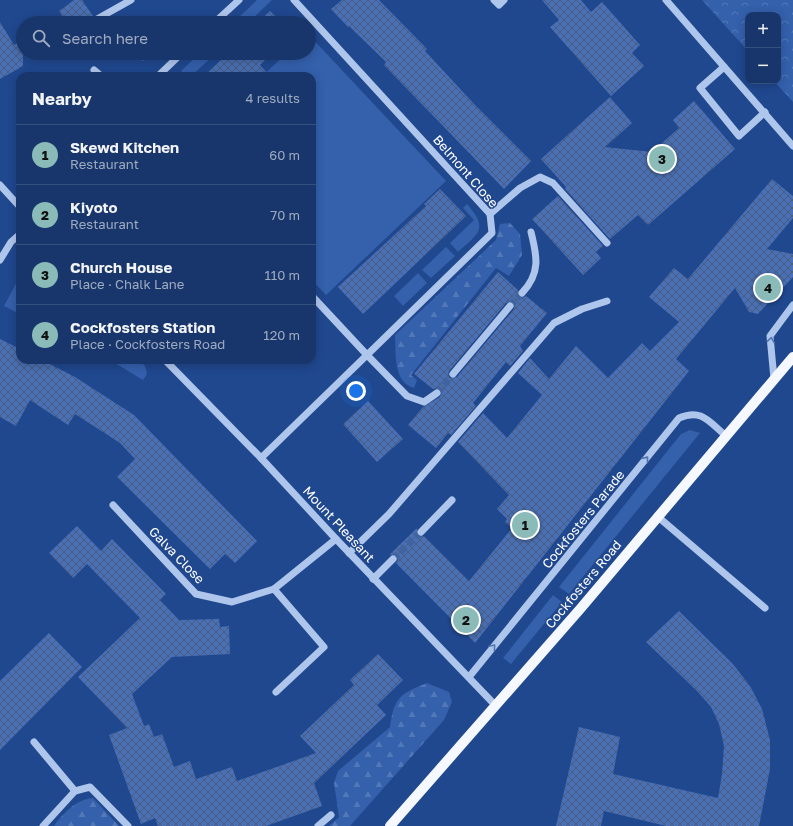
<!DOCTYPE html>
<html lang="en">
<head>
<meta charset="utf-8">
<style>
  :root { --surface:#18366b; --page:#213e71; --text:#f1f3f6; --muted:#9fabc1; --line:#36507e; --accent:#8bbbb9 }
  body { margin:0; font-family:"Golos Text",sans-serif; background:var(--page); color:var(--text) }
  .controls { position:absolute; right:12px; top:12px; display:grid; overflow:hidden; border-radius:8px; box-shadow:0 2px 10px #0003 }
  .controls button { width:36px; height:36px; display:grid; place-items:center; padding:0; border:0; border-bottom:1px solid var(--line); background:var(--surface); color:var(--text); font:20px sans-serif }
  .you { position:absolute; left:356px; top:391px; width:14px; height:14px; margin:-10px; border:3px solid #fff; border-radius:50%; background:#1a73e8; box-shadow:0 0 0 6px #1a73e833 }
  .badge { display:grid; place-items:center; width:26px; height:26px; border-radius:50%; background:var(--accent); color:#111; font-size:13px; font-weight:700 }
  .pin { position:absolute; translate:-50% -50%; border:2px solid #fff; box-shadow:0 1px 4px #0006 }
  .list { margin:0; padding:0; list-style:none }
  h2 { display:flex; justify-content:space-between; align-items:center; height:52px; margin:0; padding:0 16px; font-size:17px }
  h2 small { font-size:13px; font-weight:400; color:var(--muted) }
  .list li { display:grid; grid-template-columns:26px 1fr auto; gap:12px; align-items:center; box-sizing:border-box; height:60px; padding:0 16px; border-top:1px solid var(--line) }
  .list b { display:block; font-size:15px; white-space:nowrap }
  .list p { margin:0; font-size:13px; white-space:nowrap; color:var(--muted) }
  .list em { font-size:13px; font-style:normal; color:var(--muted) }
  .icon { flex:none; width:22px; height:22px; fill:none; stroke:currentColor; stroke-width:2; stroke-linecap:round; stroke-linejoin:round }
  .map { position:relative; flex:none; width:793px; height:826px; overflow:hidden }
  .search { position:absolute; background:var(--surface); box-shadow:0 2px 10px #0003; left:16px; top:16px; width:300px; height:44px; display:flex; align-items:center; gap:10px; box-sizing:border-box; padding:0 14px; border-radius:22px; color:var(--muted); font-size:15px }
  .panel { position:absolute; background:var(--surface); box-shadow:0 2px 10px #0003; left:16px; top:72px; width:300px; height:292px; border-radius:12px }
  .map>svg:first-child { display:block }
</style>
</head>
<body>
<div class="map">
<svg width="793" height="826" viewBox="0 0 793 826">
  <defs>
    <pattern id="forest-firs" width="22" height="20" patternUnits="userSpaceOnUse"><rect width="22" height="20" fill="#3460ac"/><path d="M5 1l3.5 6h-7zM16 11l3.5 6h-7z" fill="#5278b8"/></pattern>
    <pattern id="park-crowns" width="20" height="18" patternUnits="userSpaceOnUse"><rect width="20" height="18" fill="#3460ac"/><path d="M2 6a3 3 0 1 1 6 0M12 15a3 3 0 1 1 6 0" fill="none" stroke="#5278b8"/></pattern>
    <pattern id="building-cross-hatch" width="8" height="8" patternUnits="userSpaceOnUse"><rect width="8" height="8" fill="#4970b6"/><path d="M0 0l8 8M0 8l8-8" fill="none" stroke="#4b5c7c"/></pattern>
  </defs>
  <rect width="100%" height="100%" fill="#20488f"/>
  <!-- grass -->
  <g fill="#3460ac">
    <path d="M257 0H272L248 23H241L237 19Z"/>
    <path d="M309 35 446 181 326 295 312 280V76H262L287 53H309Z"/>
    <path d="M200 53H209L212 57 191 76H186L181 71Z"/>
    <path d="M467 204C489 229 479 233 458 252L450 243 474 220 463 208Z"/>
    <path d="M446 247 455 256 431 278 422 270Z"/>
    <path d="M418 273 427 283 403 306 394 296Z"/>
    <path d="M20 276V314L4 306Z"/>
    <path d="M110 360H139L145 366 147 374 143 380Z"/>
    <path d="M690 430 700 433 569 594 559 587 681 434Z"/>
    <path d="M553 595 562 602 511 664 503 658Z"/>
  </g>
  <!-- forest -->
  <g fill="url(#forest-firs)">
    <path d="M510 223 520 234 522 255 509 276 496 268 411 375 417 380 414 388C393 382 396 354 395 335L496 240 500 224Z"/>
    <path d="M427 683 449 692 452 702 444 720 350 826H329L339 817 334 783 338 771 390 727C394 697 400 694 427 683Z"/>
    <path d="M93 798 119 826H54C63 813 77 799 93 798Z"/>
  </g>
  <!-- park -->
  <path fill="url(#park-crowns)" d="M702 0H793V102L774 81H778V15H748V51Z"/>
  <!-- building -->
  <g fill="url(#building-cross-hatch)" fill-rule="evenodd">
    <path d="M74 0H82L93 16 87 19 85 23H67L59 11Z"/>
    <path d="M342 0H379L427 49 425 51 475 105 531 161 504 189 384 65 386 62 349 26 348 27 331 9Z"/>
    <path d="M542 0H581L591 12 602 2 640 45 632 53 644 66 611 96 550 27 559 20Z"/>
    <path d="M270 11 282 23H257Z"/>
    <path d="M0 22 14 45 23 40V66L0 79Z"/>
    <path d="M138 53H157L142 61Z"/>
    <path d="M225 53H272L260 65 270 76H204L226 55Z"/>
    <path d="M610 97 632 123 605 147 652 152 679 128 673 120 694 101 735 149 648 225 638 215 610 239 565 189 566 187 541 159Z"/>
    <path d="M772 179 793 196V218L767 249 793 254V277L758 314 749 312 735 288 676 359 689 371 475 643 396 563 398 560 397 556 394 554 389 555 417 528V535L420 537 424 536 469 581 512 528 505 522 507 519 497 509 509 495 458 442 483 413 507 438 542 395 518 373 530 358 549 379 576 346 608 378 642 343 650 351 679 322 649 297 674 268 688 279Z"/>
    <path d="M440 189 466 216 363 314 338 287 426 206 424 204Z"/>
    <path d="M558 196 603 246 596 252 601 258 583 275 532 219Z"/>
    <path d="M498 272 518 290 519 297 522 298 526 296 547 313 520 346 523 351 510 366 506 362 473 403 476 406 451 435 448 433 436 448 408 425 423 407 440 397 442 392 439 388 433 389 414 374ZM510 301 515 304 514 309 457 377 450 378 448 375 449 371 506 303Z"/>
    <path d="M0 339 20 349V360H42L75 377 134 415 257 541 235 563 225 554 210 569 117 477 135 459 120 443 75 414 68 425 30 400 16 426 0 417Z"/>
    <path d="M368 401 403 439 377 462 343 424Z"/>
    <path d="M77 526 101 551 112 539 166 594 160 600 179 620 219 619 220 627 229 626 230 654 172 657 132 694 144 726 149 724 154 737 162 734 174 767 190 761 196 779 232 767 237 781 316 753 300 736 354 685 350 680 378 654 403 680 377 705 386 715 314 783 322 806 266 826H158L155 818 141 824 109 735 127 728 78 677 140 618 87 564 73 578 49 553Z"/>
    <path d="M679 611 733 664 750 686 762 709 770 740V769L759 826H666L604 811 601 826H556L579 727 620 737 613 774 718 798 722 774 724 746 719 724 711 707 697 691 646 642Z"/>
    <path d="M49 633 82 667 0 750V681Z"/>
  </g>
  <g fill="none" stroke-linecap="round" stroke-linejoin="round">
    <!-- minor-tunnel -->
    <g stroke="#4163a0" stroke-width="7" stroke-dasharray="7 3.5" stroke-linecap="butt">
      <path d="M510 306 522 293"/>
      <path d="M437 393 453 374"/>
      <path d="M393 559 421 532"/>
    </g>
    <!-- minor -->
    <g stroke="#afc6ec" stroke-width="7">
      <path d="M294 0 490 214 492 233 367 355 312 296"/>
      <path d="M494 0 499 5 504 0"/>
      <path d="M666 0 793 146"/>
      <path d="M90 23 131 0"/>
      <path d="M214 23 239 0"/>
      <path d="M724 67 700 88 739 136 765 112"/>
      <path d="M94 70 101 76"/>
      <path d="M158 76 182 53"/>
      <path d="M0 185 20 207"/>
      <path d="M490 214 520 188 540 177 553 183 607 243"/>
      <path d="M0 260 11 242 20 234"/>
      <path d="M522 293C541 273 537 256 531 232"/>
      <path d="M165 360 261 458 336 539 495 705"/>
      <path d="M453 374 510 306"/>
      <path d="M774 379 770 336 793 305"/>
      <path d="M261 458 367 355 407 396 424 402 437 393"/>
      <path d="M113 505 196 594 232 602 274 589 336 539"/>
      <path d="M657 516 765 608"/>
      <path d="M421 532 452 500"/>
      <path d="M349 553 389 514 554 323 582 309 607 301"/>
      <path d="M373 579 393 559"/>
      <path d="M274 589 324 647 276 692"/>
      <path d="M469 677 679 418C702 408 709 422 725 435"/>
      <path d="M34 742 75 791 43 826"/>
      <path d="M75 791 90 787 128 826"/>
      <path d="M318 826 331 815"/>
    </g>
    <!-- major -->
    <path stroke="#f5f8ff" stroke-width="10" d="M390 826 581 608 793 357"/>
  </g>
  <!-- one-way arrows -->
  <defs><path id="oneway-chevron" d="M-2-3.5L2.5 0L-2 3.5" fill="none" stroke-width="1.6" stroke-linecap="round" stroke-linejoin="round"/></defs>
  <g stroke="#5274b0">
    <use href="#oneway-chevron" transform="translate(771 340) rotate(-81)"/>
    <use href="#oneway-chevron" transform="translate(646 459) rotate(-51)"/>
    <use href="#oneway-chevron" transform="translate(493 647) rotate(-50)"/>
  </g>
  <g text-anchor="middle" stroke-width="3" stroke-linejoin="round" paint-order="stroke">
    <!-- street labels -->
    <g font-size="13" fill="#fff" stroke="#20488f">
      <text transform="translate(466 171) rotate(49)" y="5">Belmont Close</text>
      <text transform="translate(583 519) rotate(-51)" y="5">Cockfosters Parade</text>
      <text transform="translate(339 524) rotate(47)" y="5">Mount Pleasant</text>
      <text transform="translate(177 555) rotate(46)" y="5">Galva Close</text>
      <text transform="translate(583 584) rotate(-50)" y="5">Cockfosters Road</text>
    </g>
  </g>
</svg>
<div class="controls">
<button>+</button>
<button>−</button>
</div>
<div class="you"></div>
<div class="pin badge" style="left:525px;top:525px">1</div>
<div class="pin badge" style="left:466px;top:620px">2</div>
<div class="pin badge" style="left:662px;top:159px">3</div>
<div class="pin badge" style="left:768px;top:288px">4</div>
<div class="search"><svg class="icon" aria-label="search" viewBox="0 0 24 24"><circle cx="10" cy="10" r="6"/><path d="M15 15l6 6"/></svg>Search here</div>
<section class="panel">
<h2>Nearby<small>4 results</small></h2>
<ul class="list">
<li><span class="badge">1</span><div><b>Skewd Kitchen</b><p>Restaurant</p></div><em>60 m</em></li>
<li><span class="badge">2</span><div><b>Kiyoto</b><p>Restaurant</p></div><em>70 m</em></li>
<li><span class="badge">3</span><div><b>Church House</b><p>Place · Chalk Lane</p></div><em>110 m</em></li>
<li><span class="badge">4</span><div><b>Cockfosters Station</b><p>Place · Cockfosters Road</p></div><em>120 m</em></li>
</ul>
</section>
</div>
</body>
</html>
